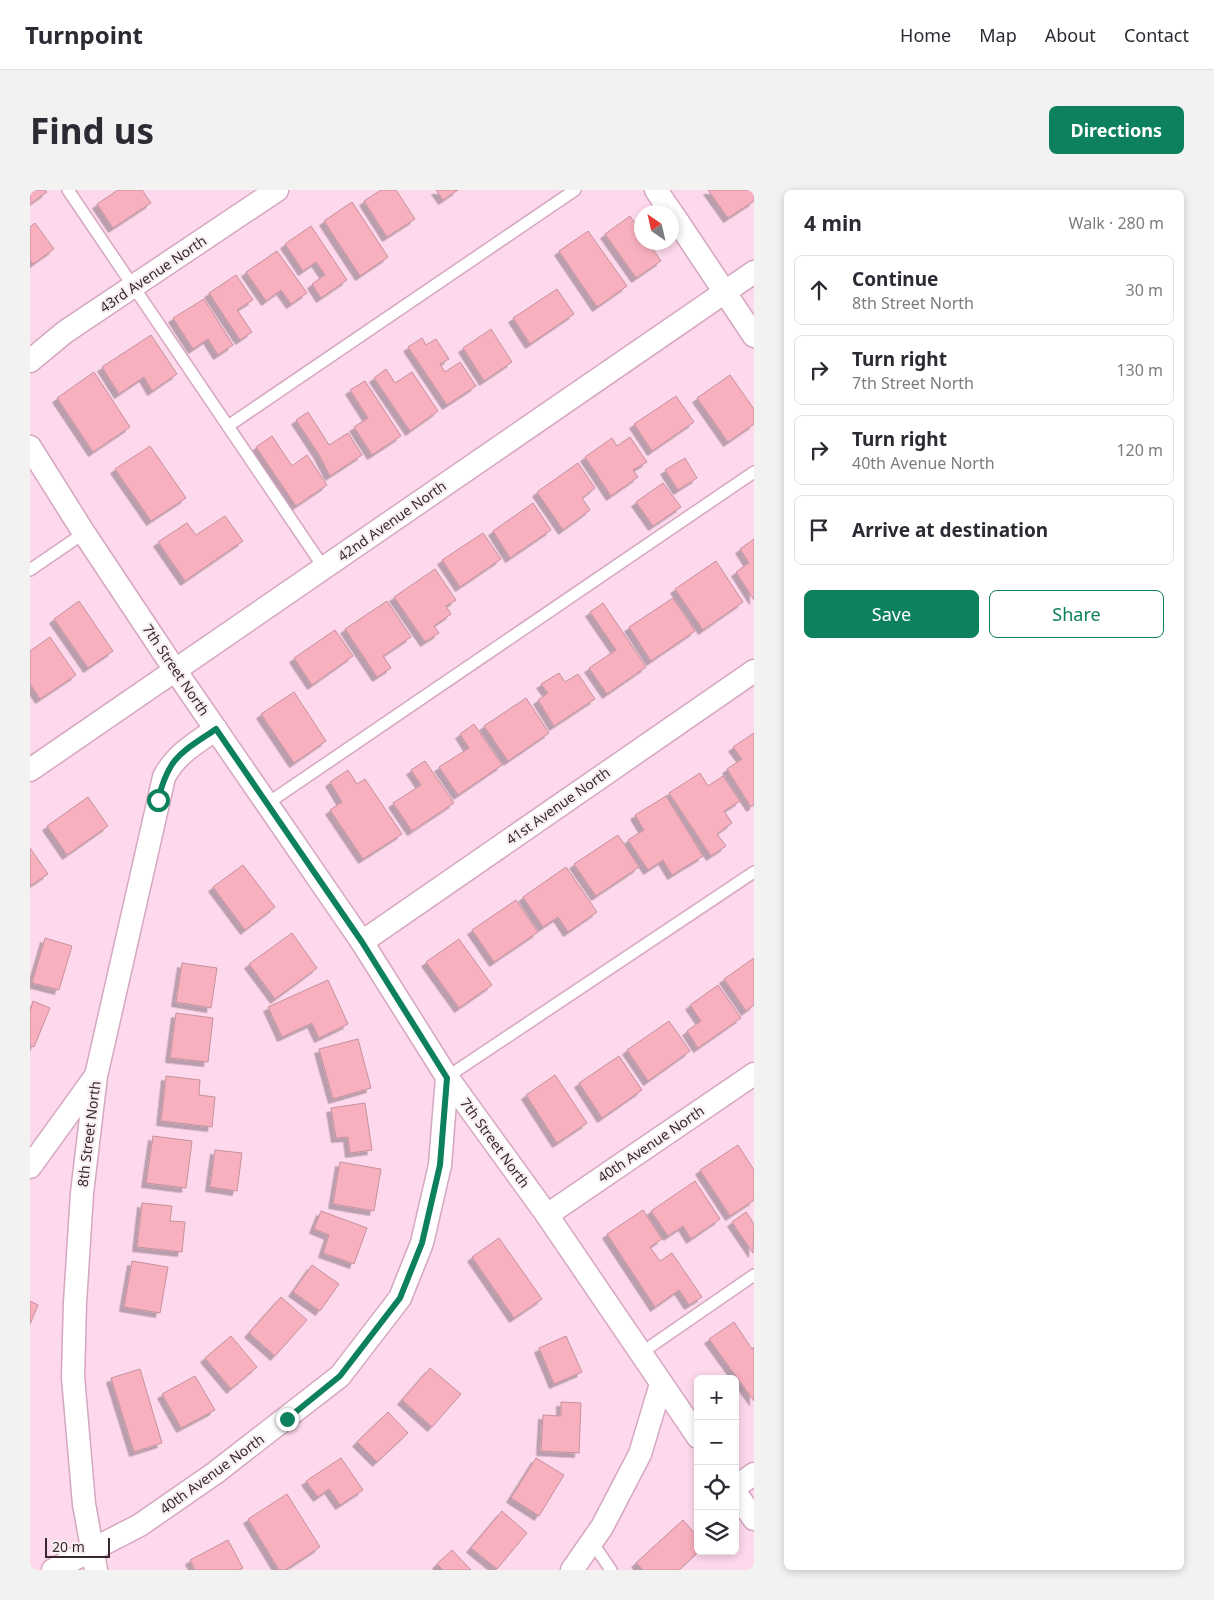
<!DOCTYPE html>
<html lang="en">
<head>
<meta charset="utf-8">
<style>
  :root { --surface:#fff; --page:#f2f2f3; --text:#2b2b33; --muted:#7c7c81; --line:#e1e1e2; --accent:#0d805d }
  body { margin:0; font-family:"Noto Sans",sans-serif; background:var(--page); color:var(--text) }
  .controls { position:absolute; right:15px; bottom:15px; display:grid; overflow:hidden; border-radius:8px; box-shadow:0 2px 8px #0003 }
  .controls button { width:45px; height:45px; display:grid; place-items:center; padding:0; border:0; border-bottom:1px solid var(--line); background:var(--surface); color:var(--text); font:25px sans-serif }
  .compass { position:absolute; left:604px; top:15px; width:45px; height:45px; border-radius:50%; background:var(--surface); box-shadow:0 2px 8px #0003; rotate:326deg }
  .scale { position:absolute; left:15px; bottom:12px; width:65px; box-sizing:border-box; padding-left:5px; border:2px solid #392731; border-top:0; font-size:14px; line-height:18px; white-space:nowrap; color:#392731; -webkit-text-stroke:4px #f8eff3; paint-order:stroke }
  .stop { position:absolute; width:15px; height:15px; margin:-11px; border:4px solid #0d805d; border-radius:50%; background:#fff }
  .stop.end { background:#0d805d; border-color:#fff; box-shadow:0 1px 5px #0008 }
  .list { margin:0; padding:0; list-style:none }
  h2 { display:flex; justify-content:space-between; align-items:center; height:65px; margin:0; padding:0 20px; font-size:21px }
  h2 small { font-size:16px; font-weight:400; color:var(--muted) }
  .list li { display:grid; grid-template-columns:32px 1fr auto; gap:15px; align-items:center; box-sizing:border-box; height:70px; margin:0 10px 10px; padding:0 10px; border:1px solid var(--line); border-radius:8px }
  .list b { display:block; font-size:19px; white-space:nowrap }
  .list p { margin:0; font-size:16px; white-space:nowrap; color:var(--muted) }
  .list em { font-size:16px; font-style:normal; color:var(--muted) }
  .actions { display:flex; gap:10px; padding:15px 20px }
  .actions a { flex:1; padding:11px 0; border:1px solid var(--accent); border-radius:8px; text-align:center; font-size:18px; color:var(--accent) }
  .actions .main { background:var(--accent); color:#fff }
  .icon { flex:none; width:28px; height:28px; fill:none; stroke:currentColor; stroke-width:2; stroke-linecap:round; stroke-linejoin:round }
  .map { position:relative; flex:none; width:724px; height:1380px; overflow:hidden; border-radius:8px }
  header { display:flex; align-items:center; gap:30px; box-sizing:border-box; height:70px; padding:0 25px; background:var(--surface); border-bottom:1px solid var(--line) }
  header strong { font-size:24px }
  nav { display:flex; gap:28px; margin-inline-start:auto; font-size:18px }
  .intro { display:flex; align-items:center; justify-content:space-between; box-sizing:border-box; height:120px; padding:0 30px }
  h1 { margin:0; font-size:35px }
  .button { padding:12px 22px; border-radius:8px; background:var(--accent); color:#fff; font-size:18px; font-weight:700 }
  main { display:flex; gap:30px; padding:0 30px }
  aside { flex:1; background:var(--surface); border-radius:8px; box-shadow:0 2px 8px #0003 }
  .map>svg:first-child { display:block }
</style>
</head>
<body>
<header>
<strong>Turnpoint</strong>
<nav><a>Home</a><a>Map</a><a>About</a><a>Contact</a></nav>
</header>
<div class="intro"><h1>Find us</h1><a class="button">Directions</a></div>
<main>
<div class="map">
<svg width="724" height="1380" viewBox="0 0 724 1380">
  <defs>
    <filter id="shadow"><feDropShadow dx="-4.5" dy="4.5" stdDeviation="0" flood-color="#0004"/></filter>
  </defs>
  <rect width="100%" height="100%" fill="#fed8ec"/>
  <!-- building -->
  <g fill="#f8afbe" stroke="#c4929c" filter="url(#shadow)">
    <path d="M0 0H15L17 2 0 14Z"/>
    <path d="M88 0H112L121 13 83 38 67 14Z"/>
    <path d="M351 0H366L385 29 357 47 334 11Z"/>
    <path d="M406 0H428L413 10Z"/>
    <path d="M678 0H724V11L698 28Z"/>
    <path d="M322 12 358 67 330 86 294 31Z"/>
    <path d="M600 26 612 44V52H618L631 71 606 88 575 44Z"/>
    <path d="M5 33 24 59 3 74 0 70V37Z"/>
    <path d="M281 36 317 90 291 108 282 94 295 85 286 72 273 81 255 54Z"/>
    <path d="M558 41 597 96 567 117 529 61Z"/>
    <path d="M247 61 277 103 261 114 251 100 236 111 216 82Z"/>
    <path d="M206 85 223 110 207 120 222 142 210 150 179 103Z"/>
    <path d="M527 99 544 124 500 154 483 128Z"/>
    <path d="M174 109 203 155 188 165 178 149 163 159 143 128Z"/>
    <path d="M461 139 482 172 454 191 433 158Z"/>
    <path d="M121 145 147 184 122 201 114 187 89 204 72 177Z"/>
    <path d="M392 148 396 155 406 149 419 169 410 174 415 182 430 172 446 196 417 215 378 157Z"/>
    <path d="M356 179 365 193 382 182 408 221 380 241 344 188Z"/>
    <path d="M64 182 100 237 63 262 27 208Z"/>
    <path d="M700 185 724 219V234L698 252 667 208Z"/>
    <path d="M335 191 371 246 342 265 324 237 338 228 320 200Z"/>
    <path d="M646 206 664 232 622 261 604 234Z"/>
    <path d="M278 222 299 255 318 243 332 265 300 286 288 263 266 230Z"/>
    <path d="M242 246 262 276 277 265 297 295 266 316 226 257Z"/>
    <path d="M600 247 617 272 603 280 608 287 581 306 555 267 582 248 587 256Z"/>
    <path d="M120 256 156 308 121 331 85 279Z"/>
    <path d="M655 268 667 288 648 300 635 280Z"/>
    <path d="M548 273 565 298 552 308 560 320 533 340 507 302Z"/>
    <path d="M633 293 651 317 623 336 606 312Z"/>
    <path d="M503 313 521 340 480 368 463 341Z"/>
    <path d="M195 326 213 351 155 391 128 352 157 333 166 345Z"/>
    <path d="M453 343 471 369 430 397 412 370Z"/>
    <path d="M724 349V410L706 382 719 373 710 359Z"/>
    <path d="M686 371 713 412 673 440 645 399Z"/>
    <path d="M405 379 426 410 416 416 421 424 404 436 409 443 395 452 364 407Z"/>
    <path d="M643 408 665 441 621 471 599 437Z"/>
    <path d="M49 411 83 461 58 478 24 429Z"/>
    <path d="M357 411 381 447 353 466 361 478 347 487 315 439Z"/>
    <path d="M573 413 616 477 577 504 559 478 586 460 560 422Z"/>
    <path d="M305 440 323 466 282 495 264 468Z"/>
    <path d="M20 447 46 485 10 509 0 494V461Z"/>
    <path d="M529 483 535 492 548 484 565 509 524 536 508 510 518 503 511 494Z"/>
    <path d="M264 502 296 551 264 573 231 524Z"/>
    <path d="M496 508 519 543 478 571 454 536Z"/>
    <path d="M444 534 472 575 428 605 409 577 439 558 430 544Z"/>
    <path d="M724 543V615L721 617 697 579 712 569 703 557Z"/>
    <path d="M395 571 424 613 382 641 363 613 391 595 381 580Z"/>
    <path d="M318 580 327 594 335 589 372 644 333 669 300 620 312 612 300 592Z"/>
    <path d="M670 583 678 596 693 586 710 611 694 621 702 633 687 644 696 656 681 666 639 603Z"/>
    <path d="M636 606 673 666 642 685 633 670 618 680 598 650 614 640 605 625Z"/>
    <path d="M58 607 78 636 37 665 17 636Z"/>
    <path d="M588 645 609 677 566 706 544 674Z"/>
    <path d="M0 658 18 684 0 696Z"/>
    <path d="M213 675 245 717 215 740 183 697Z"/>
    <path d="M536 677 567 722 538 742 528 727 513 737 493 707Z"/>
    <path d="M486 710 508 742 464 772 442 740Z"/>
    <path d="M262 743 287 778 245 809 219 774Z"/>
    <path d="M15 748 42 756 29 800 2 793Z"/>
    <path d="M429 749 462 795 429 818 396 772Z"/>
    <path d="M724 768V815L716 821 694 789Z"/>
    <path d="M152 773 187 778 181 818 146 812Z"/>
    <path d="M298 790 318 834 289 848 282 833 252 847 238 817Z"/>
    <path d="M688 795 711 828 668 858 657 841 671 831 660 815Z"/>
    <path d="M3 811 20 818 4 857 0 855V821Z"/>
    <path d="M146 823 183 828 178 872 140 868Z"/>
    <path d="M639 831 660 861 618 891 597 860Z"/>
    <path d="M328 849 341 898 303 909 289 859Z"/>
    <path d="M589 866 612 900 572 928 549 893Z"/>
    <path d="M525 885 557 933 527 953 496 905Z"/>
    <path d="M136 886 170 890 169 905 185 907 182 937 131 931Z"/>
    <path d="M335 913 342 960 320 963 318 947 306 948 301 918Z"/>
    <path d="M123 946 162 951 156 998 116 993Z"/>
    <path d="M708 955 724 980V1010L700 1026 670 980Z"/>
    <path d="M185 960 212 963 207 1001 180 997Z"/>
    <path d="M310 972 351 979 344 1021 303 1014Z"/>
    <path d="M665 991 690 1029 661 1049 653 1036 638 1046 621 1021Z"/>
    <path d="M112 1013 142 1016 140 1031 155 1032 152 1062 107 1057Z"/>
    <path d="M613 1020 632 1049 620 1057 630 1071 642 1063 672 1107 659 1115 649 1100 625 1117 577 1044Z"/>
    <path d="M291 1021 337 1038 324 1074 293 1063 299 1045 284 1039Z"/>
    <path d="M716 1022 724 1034 723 1063 702 1032Z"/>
    <path d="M469 1048 512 1109 484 1128 442 1067Z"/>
    <path d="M102 1071 138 1077 130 1123 94 1117Z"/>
    <path d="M282 1075 309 1094 290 1121 263 1102Z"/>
    <path d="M251 1107 277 1130 245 1166 219 1143Z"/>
    <path d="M0 1111 8 1115 0 1134Z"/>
    <path d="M704 1132 722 1159 724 1157V1211L679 1149Z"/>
    <path d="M201 1146 227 1177 201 1199 175 1168Z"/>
    <path d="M536 1146 552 1182 524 1194 509 1158Z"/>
    <path d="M400 1178 431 1204 402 1237 372 1210Z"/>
    <path d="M110 1179 132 1253 104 1262 81 1188Z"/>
    <path d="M165 1186 185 1220 151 1238 132 1204Z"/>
    <path d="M531 1212 551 1213 549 1263 511 1261 513 1225 531 1226Z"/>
    <path d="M358 1222 378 1243 347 1272 327 1252Z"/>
    <path d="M311 1268 333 1300 310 1315 299 1299 288 1307 276 1291Z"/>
    <path d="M506 1268 534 1285 509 1326 481 1308Z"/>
    <path d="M257 1304 290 1357 255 1380H249L218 1329Z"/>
    <path d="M472 1321 497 1343 467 1379 441 1358Z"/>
    <path d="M653 1330 668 1347 669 1361 649 1380H613L606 1373Z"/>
    <path d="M198 1350 213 1378 209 1380H165L160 1370Z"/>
    <path d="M422 1360 441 1380H413L407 1374Z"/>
  </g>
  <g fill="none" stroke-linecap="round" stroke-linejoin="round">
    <!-- service casing -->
    <g stroke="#d5a7c0" stroke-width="14">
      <g id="service">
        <path d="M38 0 294 378"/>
        <path d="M198 236 545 0"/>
        <path d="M0 380 54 343"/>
        <path d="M238 613 724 282"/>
        <path d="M417 887 724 682"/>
        <path d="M611 1163 724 1085"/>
        <path d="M562 1352 581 1380"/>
      </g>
    </g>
    <!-- minor casing -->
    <g stroke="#d5a7c0" stroke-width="25">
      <g id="minor">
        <path d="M626 0 641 22"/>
        <path d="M642 23 724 146"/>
        <path d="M0 171 35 142 247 0"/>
        <path d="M0 257 54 343 145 480 332 752 417 887 517 1025 668 1247"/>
        <path d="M0 580 724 82"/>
        <path d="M332 752 724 481"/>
        <path d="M0 977 65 887"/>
        <path d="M517 1025 724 884"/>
        <path d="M705 1297 724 1284"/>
        <path d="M705 1302 724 1329"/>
        <path d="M23 1380 110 1335 185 1283 310 1186 370 1108 392 1053 410 975 417 887"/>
        <path d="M66 1380 54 1314 43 1187 45 1113 52 1003 66 886 134 587C146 564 166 553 186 539"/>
        <path d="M542 1380 572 1337 610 1264 631 1194"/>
      </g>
    </g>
    <!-- service -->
    <use href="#service" stroke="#fff" stroke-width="11"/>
    <!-- minor -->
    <use href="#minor" stroke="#fff" stroke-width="22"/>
  </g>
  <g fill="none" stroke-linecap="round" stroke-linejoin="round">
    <!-- route -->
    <path stroke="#0d805d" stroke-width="6" d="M128 610C139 566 151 563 186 539L332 752 417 888 410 975 392 1053 370 1108 310 1186 257 1229"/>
  </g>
  <g text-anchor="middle" stroke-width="4.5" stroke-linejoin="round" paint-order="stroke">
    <!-- street labels -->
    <g font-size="14" fill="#392731" stroke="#f8eff3">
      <text transform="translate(123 84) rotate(-34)" y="5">43rd Avenue North</text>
      <text transform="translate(362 331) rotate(-35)" y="5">42nd Avenue North</text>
      <text transform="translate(146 480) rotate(56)" y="5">7th Street North</text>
      <text transform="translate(528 616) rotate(-35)" y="5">41st Avenue North</text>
      <text transform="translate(59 944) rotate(-83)" y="5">8th Street North</text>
      <text transform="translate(465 953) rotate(54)" y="5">7th Street North</text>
      <text transform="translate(621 954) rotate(-34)" y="5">40th Avenue North</text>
      <text transform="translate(182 1284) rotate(-36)" y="5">40th Avenue North</text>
    </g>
  </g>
</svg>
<div class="controls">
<button>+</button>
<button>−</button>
<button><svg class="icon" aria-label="locate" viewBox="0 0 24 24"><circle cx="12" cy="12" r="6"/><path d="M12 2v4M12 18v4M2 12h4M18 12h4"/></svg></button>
<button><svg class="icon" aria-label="layers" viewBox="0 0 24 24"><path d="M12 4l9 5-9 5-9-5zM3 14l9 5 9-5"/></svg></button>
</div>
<svg class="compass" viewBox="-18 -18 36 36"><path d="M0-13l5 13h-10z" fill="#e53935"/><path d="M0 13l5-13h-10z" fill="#7c7c81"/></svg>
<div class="scale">20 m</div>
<div class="stop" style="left:128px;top:610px"></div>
<div class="stop end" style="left:257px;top:1229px"></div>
</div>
<aside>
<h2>4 min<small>Walk · 280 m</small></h2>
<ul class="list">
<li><svg class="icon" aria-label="ahead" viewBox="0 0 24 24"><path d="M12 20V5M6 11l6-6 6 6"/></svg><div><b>Continue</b><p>8th Street North</p></div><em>30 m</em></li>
<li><svg class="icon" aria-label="right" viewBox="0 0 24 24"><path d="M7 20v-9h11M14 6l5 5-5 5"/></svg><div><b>Turn right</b><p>7th Street North</p></div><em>130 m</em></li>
<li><svg class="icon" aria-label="right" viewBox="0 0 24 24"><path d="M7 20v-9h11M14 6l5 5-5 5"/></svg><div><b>Turn right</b><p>40th Avenue North</p></div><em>120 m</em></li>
<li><svg class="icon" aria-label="arrive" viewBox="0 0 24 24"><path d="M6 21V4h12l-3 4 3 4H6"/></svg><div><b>Arrive at destination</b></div></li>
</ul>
<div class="actions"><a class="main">Save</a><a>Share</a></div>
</aside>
</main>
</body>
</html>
